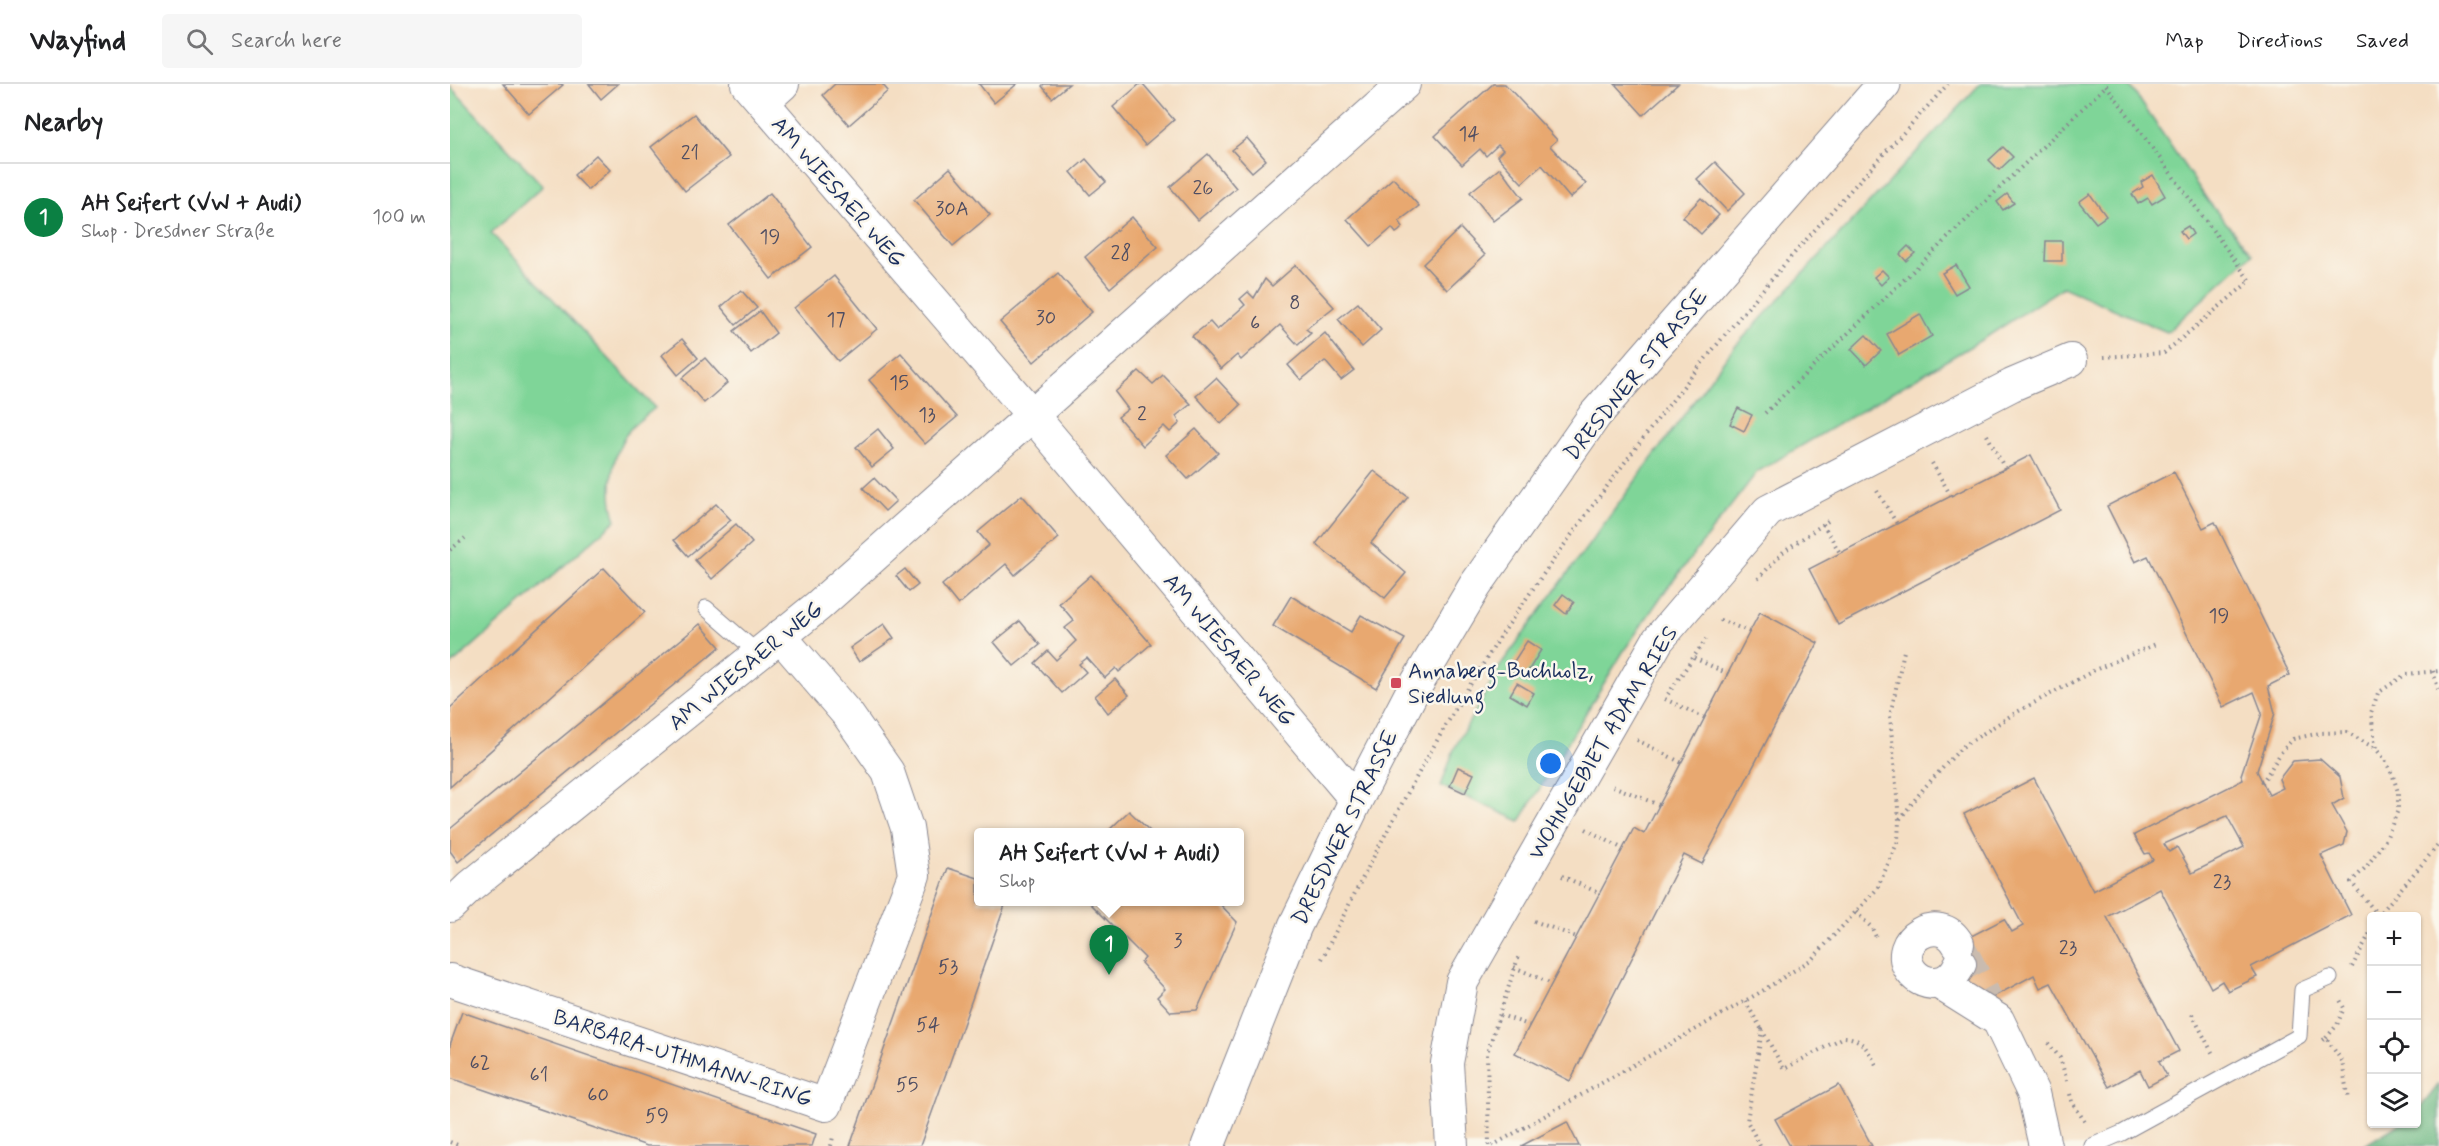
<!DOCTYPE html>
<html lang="en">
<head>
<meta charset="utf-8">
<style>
  :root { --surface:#fff; --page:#f6f6f6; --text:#202124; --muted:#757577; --line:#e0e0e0; --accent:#0b8043 }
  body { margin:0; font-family:Mynerve,sans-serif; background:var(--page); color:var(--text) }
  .controls { position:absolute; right:18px; bottom:18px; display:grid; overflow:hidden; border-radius:6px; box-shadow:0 2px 4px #0004 }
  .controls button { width:54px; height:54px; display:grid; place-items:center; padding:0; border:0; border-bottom:2px solid var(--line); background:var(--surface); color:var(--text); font:30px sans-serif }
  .you { position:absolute; left:1101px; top:680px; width:21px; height:21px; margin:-15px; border:4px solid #fff; border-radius:50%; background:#1a73e8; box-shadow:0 0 0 9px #1a73e833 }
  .badge { display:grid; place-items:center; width:39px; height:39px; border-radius:50%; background:var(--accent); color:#fff; font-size:20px; font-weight:700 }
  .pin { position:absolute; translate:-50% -50px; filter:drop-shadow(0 2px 3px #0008) }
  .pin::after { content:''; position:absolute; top:32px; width:21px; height:18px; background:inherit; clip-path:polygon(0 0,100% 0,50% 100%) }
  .popup { position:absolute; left:524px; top:744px; width:270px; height:78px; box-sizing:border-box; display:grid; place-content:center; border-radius:6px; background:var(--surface); filter:drop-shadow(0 2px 4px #0005); font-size:20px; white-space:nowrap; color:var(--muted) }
  .popup b { font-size:22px; color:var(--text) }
  .popup::after { content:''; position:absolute; left:50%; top:100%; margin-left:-12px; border:12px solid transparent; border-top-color:var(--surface) }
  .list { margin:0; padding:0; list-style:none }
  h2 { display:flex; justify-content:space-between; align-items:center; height:78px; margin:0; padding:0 24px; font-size:26px }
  h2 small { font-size:20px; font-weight:400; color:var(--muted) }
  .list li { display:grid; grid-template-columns:39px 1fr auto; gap:18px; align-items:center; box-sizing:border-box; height:108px; padding:0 24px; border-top:2px solid var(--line) }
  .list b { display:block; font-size:22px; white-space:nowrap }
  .list p { margin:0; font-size:20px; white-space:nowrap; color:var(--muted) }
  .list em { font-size:20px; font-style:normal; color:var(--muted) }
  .icon { flex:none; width:33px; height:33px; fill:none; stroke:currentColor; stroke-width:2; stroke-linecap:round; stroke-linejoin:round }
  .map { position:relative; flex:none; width:1989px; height:1062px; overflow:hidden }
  header { display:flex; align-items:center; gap:36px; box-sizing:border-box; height:84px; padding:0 30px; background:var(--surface); border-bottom:2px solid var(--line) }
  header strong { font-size:28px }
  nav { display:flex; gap:33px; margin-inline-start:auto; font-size:21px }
  .search { width:420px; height:54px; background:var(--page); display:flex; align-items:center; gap:15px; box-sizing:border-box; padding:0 21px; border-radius:6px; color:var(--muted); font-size:22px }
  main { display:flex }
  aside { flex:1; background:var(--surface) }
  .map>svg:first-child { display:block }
</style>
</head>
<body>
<header>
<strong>Wayfind</strong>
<div class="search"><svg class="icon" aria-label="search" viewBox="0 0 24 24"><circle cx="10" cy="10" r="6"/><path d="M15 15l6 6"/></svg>Search here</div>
<nav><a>Map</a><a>Directions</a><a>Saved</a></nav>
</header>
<main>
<aside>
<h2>Nearby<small></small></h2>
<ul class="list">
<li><span class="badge">1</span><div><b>AH Seifert (VW + Audi)</b><p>Shop · Dresdner Straße</p></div><em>100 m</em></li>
</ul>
</aside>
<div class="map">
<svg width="1989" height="1062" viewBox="0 0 1989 1062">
  <rect width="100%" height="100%" fill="#fbf7ec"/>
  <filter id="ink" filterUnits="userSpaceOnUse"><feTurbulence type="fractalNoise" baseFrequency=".0167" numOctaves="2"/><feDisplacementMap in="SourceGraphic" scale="12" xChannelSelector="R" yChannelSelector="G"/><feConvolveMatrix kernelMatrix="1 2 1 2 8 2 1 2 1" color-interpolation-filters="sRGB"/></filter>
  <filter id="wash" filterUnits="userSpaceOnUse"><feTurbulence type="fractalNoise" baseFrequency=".008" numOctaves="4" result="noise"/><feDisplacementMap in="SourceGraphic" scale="24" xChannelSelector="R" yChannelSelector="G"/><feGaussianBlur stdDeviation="1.35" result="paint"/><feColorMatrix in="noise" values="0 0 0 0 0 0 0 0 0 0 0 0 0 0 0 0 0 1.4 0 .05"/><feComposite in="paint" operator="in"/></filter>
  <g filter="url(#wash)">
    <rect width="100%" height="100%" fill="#f4dec3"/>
    <!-- green -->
    <g fill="#7fd598" stroke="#4d827b" stroke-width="1.5">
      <path d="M1530 0H1679L1758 117 1802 170 1717 248 1613 203 1538 252 1307 388 1213 510 1173 568 1070 737 991 702 1004 665 1052 579 1280 268Z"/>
      <path d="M0 2 93 102 41 149 205 324C198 330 189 336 183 342 161 365 156 409 166 436L0 582Z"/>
    </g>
    <!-- forest -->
    <path fill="#67b680" stroke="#41726f" stroke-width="1.5" d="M1989 1000V1062H1913L1949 1040H1966L1967 1028Z"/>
    <g id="blocks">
      <!-- building -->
      <g fill="#e8a870" fill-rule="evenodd">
        <path d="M53 0H111L113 1 79 30Z"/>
        <path d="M139 0H168L151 15Z"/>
        <path d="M385 0H432L438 7 399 41 373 11Z"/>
        <path d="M529 0H567L544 19Z"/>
        <path d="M594 0H619L602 14 592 2Z"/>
        <path d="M690 0H693L724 36 695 61 663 23Z"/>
        <path d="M1043 0H1055L1107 56 1100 62 1136 100 1120 114 1092 81 1072 99 1047 72 1053 66 1048 61 1036 72 1030 65 1012 81 985 52Z"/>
        <path d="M1165 0H1228L1193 31Z"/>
        <path d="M244 30 279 73 235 107 201 63Z"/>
        <path d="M797 54 816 76 802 88 782 66Z"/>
        <path d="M1553 63 1563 73 1549 86 1539 76Z"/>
        <path d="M758 70 786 104 748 136 720 103Z"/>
        <path d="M146 71 160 86 138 106 124 91Z"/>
        <path d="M636 75 656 98 640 111 621 88Z"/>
        <path d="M1265 78 1295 109 1277 127 1247 95Z"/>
        <path d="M500 84 540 131 503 162 464 116Z"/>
        <path d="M1050 84 1073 114 1043 137 1020 108Z"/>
        <path d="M1703 91 1715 112 1702 120 1698 114 1688 120 1682 110 1693 103 1691 98Z"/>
        <path d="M943 94 969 122 949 137 953 143 949 147 946 149 942 144 921 162 897 135Z"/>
        <path d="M320 109 362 163 321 195 279 141Z"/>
        <path d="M1557 110 1564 119 1553 126 1547 118Z"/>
        <path d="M1640 110 1656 132 1646 139 1629 118Z"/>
        <path d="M1251 114 1269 131 1251 150 1233 133Z"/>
        <path d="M682 133 708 163 660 204 635 173Z"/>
        <path d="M1738 142 1743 150 1736 155 1730 147Z"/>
        <path d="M1010 144 1035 171 997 206 973 180Z"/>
        <path d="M1596 157H1612V177H1595Z"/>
        <path d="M1458 162 1465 169 1456 177 1450 170Z"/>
        <path d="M846 181 884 223 856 245 861 249 848 261 830 241 791 276 787 271 771 285 742 252 760 238 767 246 795 221 790 215 798 208 804 214 815 195 822 202Z"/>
        <path d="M1506 181 1519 202 1505 210 1492 189Z"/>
        <path d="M1432 186 1439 193 1431 201 1424 193Z"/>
        <path d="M608 189 642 228 584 278 550 238Z"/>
        <path d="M384 192 427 245 388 277 344 224Z"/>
        <path d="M291 206 307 224 286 241 271 223Z"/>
        <path d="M908 219 931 246 912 263 888 235Z"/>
        <path d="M310 227 326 249 301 269 284 247Z"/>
        <path d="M1470 230 1482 252 1449 271 1437 250Z"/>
        <path d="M875 249 904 286 891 296 875 277 851 296 838 281Z"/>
        <path d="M1416 251 1431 267 1416 281 1401 265Z"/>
        <path d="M232 255 248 274 228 291 212 271Z"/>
        <path d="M451 269 507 333 475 360 419 296Z"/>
        <path d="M255 274 277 299 254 319 232 294Z"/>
        <path d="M689 287 703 300 713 291 741 320 726 332 730 339 720 348 714 342 693 362 668 333 678 325 665 308Z"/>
        <path d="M766 294 791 321 771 340 746 312Z"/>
        <path d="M1288 324 1302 331 1294 347 1280 340Z"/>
        <path d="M428 345 444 365 422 383 406 363Z"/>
        <path d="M746 345 768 369 738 395 716 371Z"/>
        <path d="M1581 371 1610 426 1388 541 1359 485Z"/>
        <path d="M924 387 958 413 921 459 956 489 935 514 866 460Z"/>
        <path d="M1724 388 1753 444 1765 438 1840 591 1818 602 1825 629 1807 687 1819 711 1833 704 1829 695 1843 677 1870 675 1890 693 1894 714 1882 721 1897 748 1894 761 1871 771 1901 831 1801 883 1807 893 1778 907 1772 897 1761 904 1710 805 1657 833 1729 967 1709 977 1717 992 1698 1002 1690 986 1659 1003 1601 899 1590 904 1584 891 1530 920 1500 863 1554 835 1562 848 1573 842 1514 730 1584 694 1643 807 1703 776 1699 769 1695 770 1684 751 1793 696 1791 691 1812 629 1804 608 1773 623 1698 472 1685 478 1657 422ZM1777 732 1794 763 1742 789 1727 763 1719 768 1714 760Z"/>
        <path d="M424 394 446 417 435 427 413 404Z"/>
        <path d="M572 411 609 454 565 491 556 480 508 521 492 501 539 461 528 448Z"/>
        <path d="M266 420 281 436 238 472 224 456Z"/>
        <path d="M286 440 302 459 262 495 245 476Z"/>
        <path d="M154 484 195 528 0 703V624Z"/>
        <path d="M455 485 468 501 459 508 446 492Z"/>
        <path d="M641 491 701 560 669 588 666 584 655 594 637 574 629 580 636 588 612 609 585 579 598 567 606 576 626 557 615 544 624 537 609 519Z"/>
        <path d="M1113 510 1124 518 1116 530 1105 521Z"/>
        <path d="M841 512 901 548 911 531 955 555 926 604 823 542Z"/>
        <path d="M1310 528 1368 559 1252 780 1234 771 1120 997 1065 969 1184 744 1194 750Z"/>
        <path d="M570 537 590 561 564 582 544 558Z"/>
        <path d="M250 540 270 563 8 778 0 767V745Z"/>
        <path d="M434 540 444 554 409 578 400 564Z"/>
        <path d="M1077 557 1091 566 1074 594 1059 585Z"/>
        <path d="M665 595 679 611 658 629 645 612Z"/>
        <path d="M1067 599 1084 609 1077 621 1060 611Z"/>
        <path d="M1008 683 1024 690 1015 709 1000 702Z"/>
        <path d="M679 727 701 748H657Z"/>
        <path d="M498 784 528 794V818H556L499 981 470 1062H400Z"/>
        <path d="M639 818H768L787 838 747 926 721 928 707 913 715 905 691 879 695 874Z"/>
        <path d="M12 928 366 1050 362 1062H197L0 994V961Z"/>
        <path d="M1389 1001 1422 1062H1340L1325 1035Z"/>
        <path d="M1117 1038 1129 1062H1071Z"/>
      </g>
    </g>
  </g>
  <g filter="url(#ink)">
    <use href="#blocks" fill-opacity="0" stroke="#888690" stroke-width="1.5"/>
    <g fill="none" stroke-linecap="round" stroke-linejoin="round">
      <!-- minor-tunnel -->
      <path stroke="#c9bbaf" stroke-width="32" stroke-dasharray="32 16" stroke-linecap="butt" d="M1510 864 1537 916"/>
      <!-- service casing -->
      <g stroke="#888690" stroke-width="17">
        <g id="service">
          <path d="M256 524 309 570"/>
          <path d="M1642 1062 1672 1049 1849 952 1852 906 1880 894"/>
        </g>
      </g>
      <!-- minor casing -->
      <g stroke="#888690" stroke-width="34">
        <g id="minor">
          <path d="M297 0 583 332 906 716"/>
          <path d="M313 18 333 0"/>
          <path d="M0 822 21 802 368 522 954 0"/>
          <path d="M1508 860C1490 827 1440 856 1461 887 1467 895 1475 899 1485 899 1497 899 1505 891 1510 880"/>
          <path d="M0 896 376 1021 464 791 457 744 438 688 398 631 330 552"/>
          <path d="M1489 899 1548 936 1583 1009 1595 1062"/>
          <path d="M1002 1062 997 979 1012 898 1208 556 1318 427 1562 301 1621 276"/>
        </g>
      </g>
      <!-- primary casing -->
      <g stroke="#888690" stroke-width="35">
        <path id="primary" d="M758 1062 845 842 906 716 963 606 1025 502 1145 331 1434 0"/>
      </g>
      <!-- path -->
      <g stroke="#888690" stroke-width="4" stroke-dasharray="1.5 4.5" stroke-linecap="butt">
        <path d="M1654 273 1714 269 1800 197 1656 1"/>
        <path d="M1315 329 1657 1"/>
        <path d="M1537 351 1555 385"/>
        <path d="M1482 379 1501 412"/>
        <path d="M1427 407 1447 440"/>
        <path d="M1373 440 1390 469"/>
        <path d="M0 466 15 454"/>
        <path d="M1308 495 1334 467 1378 437"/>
        <path d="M1270 536 1300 548"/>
        <path d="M1244 574 1278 590"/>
        <path d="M1983 587 1989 608"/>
        <path d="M1218 610 1256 555"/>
        <path d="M1215 615 1255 634"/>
        <path d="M1187 656 1232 679"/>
        <path d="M1812 699 1832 667 1843 655 1870 649 1897 648 1926 665"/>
        <path d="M1163 702 1209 721"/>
        <path d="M1450 735 1474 704 1512 663 1565 629 1647 585 1706 560"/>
        <path d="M1136 745 1173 765"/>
        <path d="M1112 792 1149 809"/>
        <path d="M1406 828 1422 844 1426 853"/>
        <path d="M1928 831 1901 798 1917 782 1936 755 1948 726V708L1943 692 1935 676 1926 665 1921 629 1928 609 1956 590 1989 587"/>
        <path d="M1928 832 1989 760"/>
        <path d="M1084 837 1126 853"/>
        <path d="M872 875C933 751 999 626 1078 512 1162 392 1251 275 1348 165 1397 109 1448 55 1498 0"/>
        <path d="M1064 883 1102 900"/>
        <path d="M1902 883 1922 845"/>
        <path d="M1295 917 1312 946"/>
        <path d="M1742 930 1764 972"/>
        <path d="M1050 931 1079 941"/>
        <path d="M1876 954 1887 941 1894 924 1890 916"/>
        <path d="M1873 956 1876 954 1892 977 1898 1016"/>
        <path d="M1598 959 1610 974 1617 997"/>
        <path d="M1620 1010 1622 1018 1635 1038"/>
        <path d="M0 1058 10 1062"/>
        <path d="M381 1062 383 1053"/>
        <path d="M1039 1062 1037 969 1069 871"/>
        <path d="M1042 1062 1309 909 1362 875 1427 805 1448 757 1449 736 1440 632 1454 567"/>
        <path d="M1310 1062 1297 1037 1312 946 1334 985 1394 953C1414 954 1419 969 1428 984"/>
      </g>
      <!-- service -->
      <use href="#service" stroke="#fff" stroke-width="15"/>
      <!-- minor -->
      <use href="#minor" stroke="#fff" stroke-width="32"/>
      <!-- primary -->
      <use href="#primary" stroke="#fff" stroke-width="33"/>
    </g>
  </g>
  <!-- markers -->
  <rect fill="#d1495b" stroke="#fbf7ec" stroke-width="2" x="940" y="593" width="12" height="12" rx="3"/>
  <g text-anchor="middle" stroke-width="5" stroke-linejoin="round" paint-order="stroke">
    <!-- number labels -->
    <g font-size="20" fill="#4e4d62">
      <text x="1019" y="56">14</text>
      <text x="240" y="75">21</text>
      <text x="753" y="110">26</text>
      <text x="502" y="131">30A</text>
      <text x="320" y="159">19</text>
      <text x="671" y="175">28</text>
      <text x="845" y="225">8</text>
      <text x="596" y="240">30</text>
      <text x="386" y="242">17</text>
      <text x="805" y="245">6</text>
      <text x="449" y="305">15</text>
      <text x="692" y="336">2</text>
      <text x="477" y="337">13</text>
      <text x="1769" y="538">19</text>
      <text x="1772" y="804">23</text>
      <text x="728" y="863">3</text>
      <text x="1618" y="870">23</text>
      <text x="498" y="889">53</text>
      <text x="478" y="947">54</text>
      <text x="30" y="985">62</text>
      <text x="89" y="997">61</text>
      <text x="457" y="1007">55</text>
      <text x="148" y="1017">60</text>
      <text x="207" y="1038">59</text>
    </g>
    <!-- street labels -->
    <g font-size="22" fill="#1b2f5e" stroke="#fbf7ec">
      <text transform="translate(389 107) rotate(49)" y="8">AM WIESAER WEG</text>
      <text transform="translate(1185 290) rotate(-51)" y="8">DRESDNER STRASSE</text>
      <text transform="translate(780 565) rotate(50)" y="8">AM WIESAER WEG</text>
      <text transform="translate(295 581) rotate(-39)" y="8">AM WIESAER WEG</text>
      <text transform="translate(1152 658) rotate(-59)" y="8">WOHNGEBIET ADAM RIES</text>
      <text transform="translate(894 743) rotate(-64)" y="8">DRESDNER STRASSE</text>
      <text transform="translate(233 973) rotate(18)" y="8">BARBARA-UTHMANN-RING</text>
    </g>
    <!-- poi labels -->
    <g font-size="22" fill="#1b2f5e" stroke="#fbf7ec" text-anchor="start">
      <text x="958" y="594">Annaberg-Buchholz,<tspan x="958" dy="25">Siedlung</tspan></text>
    </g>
  </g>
</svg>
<div class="controls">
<button>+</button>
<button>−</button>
<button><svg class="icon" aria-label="locate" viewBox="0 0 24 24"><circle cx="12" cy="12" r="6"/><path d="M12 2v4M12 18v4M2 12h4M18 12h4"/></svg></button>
<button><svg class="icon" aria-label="layers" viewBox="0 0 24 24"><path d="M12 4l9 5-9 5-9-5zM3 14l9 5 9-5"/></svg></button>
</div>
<div class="you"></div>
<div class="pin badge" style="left:659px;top:891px">1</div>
<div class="popup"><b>AH Seifert (VW + Audi)</b>Shop</div>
</div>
</main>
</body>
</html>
